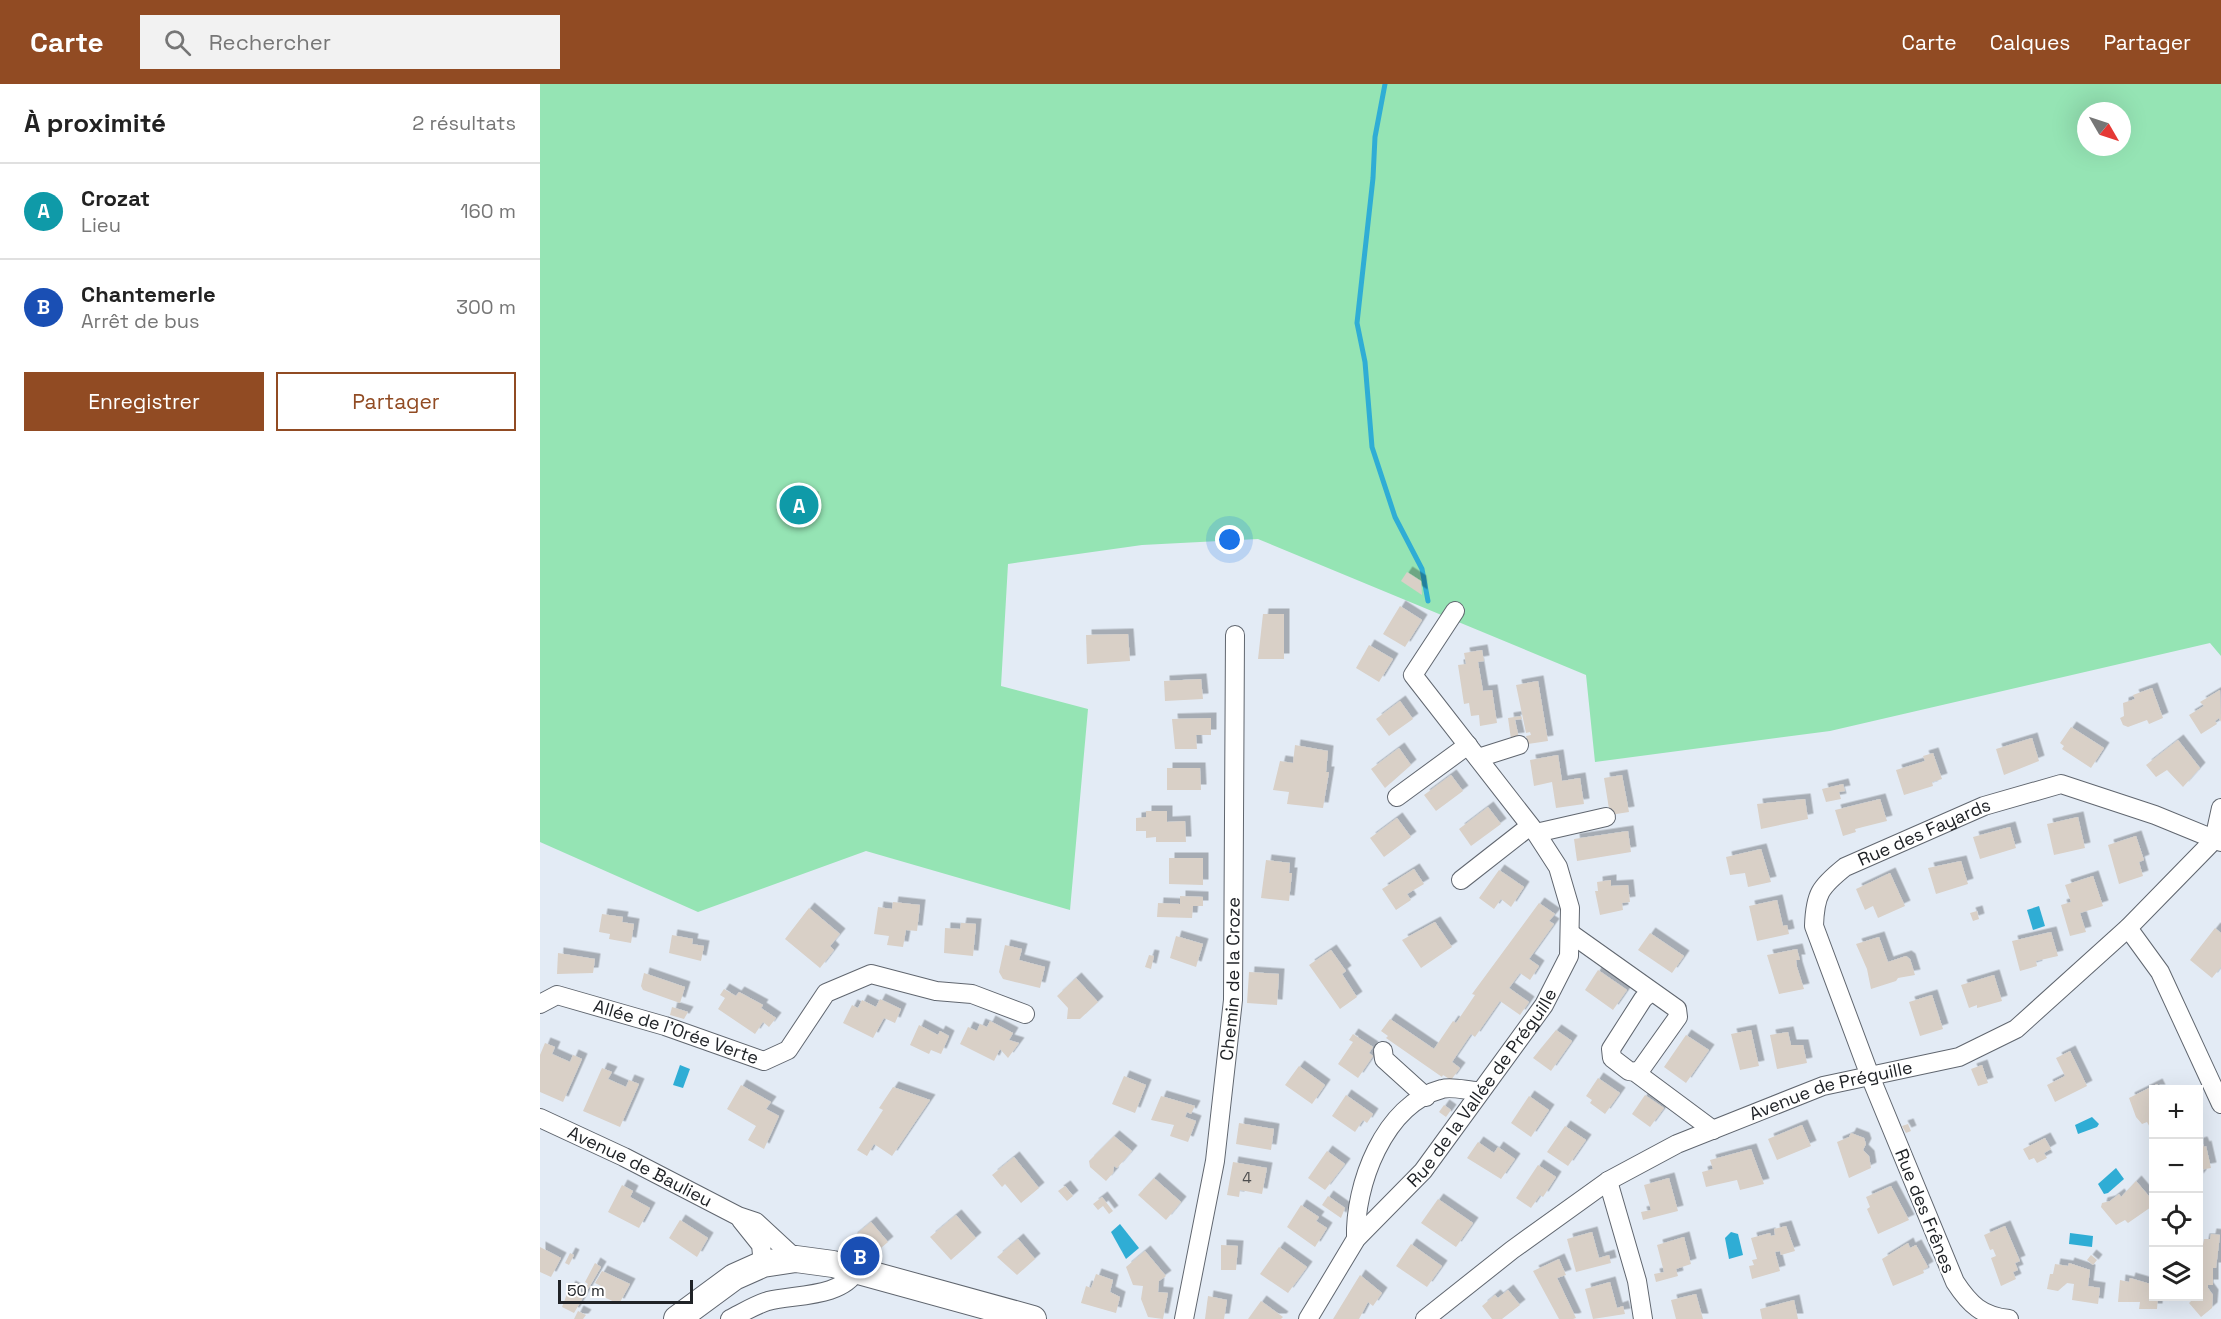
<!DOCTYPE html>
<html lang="fr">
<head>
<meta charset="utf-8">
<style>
  :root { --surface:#fff; --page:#f2f2f2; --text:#222; --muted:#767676; --line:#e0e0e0; --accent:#914b23 }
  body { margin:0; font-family:"Space Grotesk",sans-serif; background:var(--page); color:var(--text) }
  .controls { position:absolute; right:18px; bottom:18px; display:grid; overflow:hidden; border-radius:0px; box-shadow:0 6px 24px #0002 }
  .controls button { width:54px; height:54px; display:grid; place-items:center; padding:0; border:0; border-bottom:2px solid var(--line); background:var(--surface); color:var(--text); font:30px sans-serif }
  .compass { position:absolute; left:1537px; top:18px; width:54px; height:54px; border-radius:50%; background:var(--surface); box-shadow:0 6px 24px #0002; rotate:129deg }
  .scale { position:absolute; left:18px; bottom:15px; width:135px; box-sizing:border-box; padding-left:6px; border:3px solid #202327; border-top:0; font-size:16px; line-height:21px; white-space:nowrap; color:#202327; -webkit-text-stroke:4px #fff; paint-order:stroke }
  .you { position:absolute; left:690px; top:456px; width:21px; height:21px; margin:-15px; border:4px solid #fff; border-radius:50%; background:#1a73e8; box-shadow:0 0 0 9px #1a73e833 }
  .badge { display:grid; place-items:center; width:39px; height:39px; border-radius:50%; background:var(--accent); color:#fff; font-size:20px; font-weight:700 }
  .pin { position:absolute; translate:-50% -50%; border:3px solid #fff; box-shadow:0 2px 6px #0006 }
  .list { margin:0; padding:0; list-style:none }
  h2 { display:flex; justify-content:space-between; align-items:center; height:78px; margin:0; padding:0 24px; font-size:26px }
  h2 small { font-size:20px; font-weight:400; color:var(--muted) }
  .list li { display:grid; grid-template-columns:39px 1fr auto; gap:18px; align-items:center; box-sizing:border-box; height:96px; padding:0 24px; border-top:2px solid var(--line) }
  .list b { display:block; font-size:22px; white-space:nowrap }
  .list p { margin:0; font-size:20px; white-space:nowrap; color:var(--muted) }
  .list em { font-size:20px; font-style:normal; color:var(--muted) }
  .actions { display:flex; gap:12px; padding:18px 24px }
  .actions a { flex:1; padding:14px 0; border:2px solid var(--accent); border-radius:0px; text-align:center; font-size:21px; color:var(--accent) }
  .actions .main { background:var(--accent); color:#fff }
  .icon { flex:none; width:33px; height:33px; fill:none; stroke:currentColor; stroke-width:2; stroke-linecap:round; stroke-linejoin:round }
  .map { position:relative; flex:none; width:1681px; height:1235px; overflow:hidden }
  header { display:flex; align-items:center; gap:36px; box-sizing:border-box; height:84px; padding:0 30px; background:var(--accent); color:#fff }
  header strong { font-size:28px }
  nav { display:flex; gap:33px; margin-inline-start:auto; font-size:21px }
  .search { width:420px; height:54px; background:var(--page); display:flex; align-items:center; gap:15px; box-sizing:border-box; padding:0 21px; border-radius:0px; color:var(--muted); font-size:22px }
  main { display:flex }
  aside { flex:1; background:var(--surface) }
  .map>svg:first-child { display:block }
</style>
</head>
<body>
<header>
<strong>Carte</strong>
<div class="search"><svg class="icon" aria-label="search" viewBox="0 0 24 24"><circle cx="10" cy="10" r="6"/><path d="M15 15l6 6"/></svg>Rechercher</div>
<nav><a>Carte</a><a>Calques</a><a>Partager</a></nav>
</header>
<main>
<aside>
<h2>À proximité<small>2 résultats</small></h2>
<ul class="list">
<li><span class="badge" style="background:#0f9aa8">A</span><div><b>Crozat</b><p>Lieu</p></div><em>160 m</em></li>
<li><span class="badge" style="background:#1a4fb4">B</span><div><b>Chantemerle</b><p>Arrêt de bus</p></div><em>300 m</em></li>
</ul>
<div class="actions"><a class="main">Enregistrer</a><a>Partager</a></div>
</aside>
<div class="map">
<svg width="1681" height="1235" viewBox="0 0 1681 1235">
  <defs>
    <filter id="shadow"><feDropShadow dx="5.5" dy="-5.5" stdDeviation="0" flood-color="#0004"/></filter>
  </defs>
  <rect width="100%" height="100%" fill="#e3ebf5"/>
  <!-- green -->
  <path fill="#95e4b4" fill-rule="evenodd" d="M0 0H1681V572L1670 559 1290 647 1055 678 1046 591 718 455 602 461 468 480 461 602 548 625 530 826 326 767 158 828 0 758ZM1546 27H1582V63H1546Z"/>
  <!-- water -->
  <g fill="#2fadd5">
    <path d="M1499 822 1505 842 1493 846 1487 826Z"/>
    <path d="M140 981 150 985 143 1004 133 1001Z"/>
    <path d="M1552 1033 1559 1040 1557 1043 1538 1050 1535 1041Z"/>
    <path d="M1576 1084 1584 1095 1568 1109 1564 1110 1558 1100Z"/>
    <path d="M580 1140 599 1164 586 1175 571 1148Z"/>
    <path d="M1191 1148 1198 1150 1203 1171 1189 1175 1185 1154Z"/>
    <path d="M1530 1149 1553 1152 1552 1163 1529 1160Z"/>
  </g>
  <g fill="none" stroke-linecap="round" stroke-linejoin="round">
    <!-- stream -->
    <path stroke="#2fadd5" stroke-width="5" d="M845 0 835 53 833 94 817 239 825 278 832 363 855 433 882 485 888 517"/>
  </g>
  <!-- building -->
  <g fill="#d9d0c7" filter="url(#shadow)">
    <path d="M247 406 262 407 261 412 273 413 272 431 245 429Z"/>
    <path d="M867 488 881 497 882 511 861 497Z"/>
    <path d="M860 522 882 536 865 563 843 550Z"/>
    <path d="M723 530H744V575H718Z"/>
    <path d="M588 550 590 577 547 580 546 551Z"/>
    <path d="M829 561 853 575 839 598 816 584Z"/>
    <path d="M942 566 944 577 938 578 943 607 952 606 957 639 940 642 939 631 931 632 929 619 924 620 918 581 926 580 924 569Z"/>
    <path d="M661 595 663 615 625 617 624 597Z"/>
    <path d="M998 597 1008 657 988 660 986 652 991 651 990 648 986 649 976 601Z"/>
    <path d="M1612 604 1623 634 1609 640 1607 636 1588 643 1583 641 1580 634 1584 632 1583 619 1595 615 1593 611Z"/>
    <path d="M1680 606 1681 638 1679 634 1675 637 1677 640 1661 650 1649 631 1664 622 1660 618Z"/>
    <path d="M860 617 873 635 849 652 836 635Z"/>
    <path d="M981 632 982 635 975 636 979 654 971 655 968 634Z"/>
    <path d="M671 634V651H656L657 665H635L632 635Z"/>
    <path d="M1531 643 1564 664 1551 684 1522 665 1524 662 1520 659Z"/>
    <path d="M1492 654 1499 677 1464 691 1456 665Z"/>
    <path d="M1638 656 1660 684 1643 703 1627 686 1616 693 1606 681Z"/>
    <path d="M755 661 788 667 786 688H789L783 724 747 720 749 708 733 706 740 677 753 679Z"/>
    <path d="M859 664 871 681 845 704 831 685Z"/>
    <path d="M1393 669 1402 695 1392 698 1393 702 1364 711 1356 686 1385 677 1383 672Z"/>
    <path d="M1018 671 1022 697 1040 694 1044 720 1016 724 1012 698 994 702 990 676Z"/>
    <path d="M627 684H660L661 706H627Z"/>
    <path d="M911 691 923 707 896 727 884 711Z"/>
    <path d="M1082 691 1089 728 1070 731 1064 694Z"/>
    <path d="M1303 700 1305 707 1299 708 1301 715 1286 718 1282 705Z"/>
    <path d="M1265 715 1268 735 1221 745 1217 720Z"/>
    <path d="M1340 715 1347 737 1315 745 1316 748 1303 752 1295 726Z"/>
    <path d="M948 723 961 740 931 762 919 745Z"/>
    <path d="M606 727H627V738L645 737 646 758H616V753L606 754V747H596V734L606 733Z"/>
    <path d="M1538 733 1545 764 1514 771 1507 740Z"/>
    <path d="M857 734 871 753 844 773 830 754Z"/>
    <path d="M1470 743 1476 764 1440 775 1433 753Z"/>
    <path d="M1088 747 1091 768 1037 777 1034 755Z"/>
    <path d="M1596 752 1604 776 1599 778 1603 792 1579 800 1568 761Z"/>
    <path d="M1221 765 1231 798 1208 803 1205 789 1190 791 1186 773Z"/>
    <path d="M629 774H663V801L629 800Z"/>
    <path d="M726 776 750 779 749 789H752L749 817 721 814Z"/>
    <path d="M1421 777 1428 800 1396 810 1388 784Z"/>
    <path d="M874 785 884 800 867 810 871 816 856 826 842 805Z"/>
    <path d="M959 786 984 803 971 823 961 815 954 825 939 814Z"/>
    <path d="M1350 789 1365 822 1338 834 1333 822 1325 826 1316 805Z"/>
    <path d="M1553 792 1563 822 1540 829 1546 848 1530 852 1521 821 1531 818 1525 801Z"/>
    <path d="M1071 796V802L1088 801 1090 818 1082 819 1083 826 1060 831 1055 807H1058L1057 798Z"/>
    <path d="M640 812 663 813V822H653L652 834 617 833 618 819 640 820Z"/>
    <path d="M1237 816 1243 842 1247 841 1249 850 1217 857 1209 822Z"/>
    <path d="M353 818 380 821 377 847 366 846 363 863 347 861 349 852 334 850 338 823 352 825Z"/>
    <path d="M999 819 1015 830 1009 837 1014 840 989 875 999 882 990 896 980 889 969 904 989 918 980 931 960 917 935 953 931 950 912 978 920 984 911 996 903 991 902 993 846 954 848 952 841 947 850 935 894 965 913 937 916 939 935 911 932 910Z"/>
    <path d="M269 824 300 850 290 862 294 866 280 884 245 855Z"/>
    <path d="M1437 827 1439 835 1433 837 1430 829Z"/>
    <path d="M62 830 83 833 82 838 94 840 91 859 69 855 70 850 59 848Z"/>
    <path d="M895 838 912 863 881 884 862 856Z"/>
    <path d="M421 839 436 840 433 872 404 869 405 844 420 845Z"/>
    <path d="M1675 844 1681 849V883L1672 894 1650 876Z"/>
    <path d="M1511 848 1518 872 1496 877 1497 882 1480 887 1472 857Z"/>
    <path d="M1110 849 1144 872 1132 889 1098 866Z"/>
    <path d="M132 851 153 855 152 860 164 862 161 877 129 869Z"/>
    <path d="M636 852 663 860 656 883 630 874Z"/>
    <path d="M1339 853 1348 878 1366 872 1370 875 1375 891 1358 894 1356 897 1331 905 1327 885 1316 860Z"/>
    <path d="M465 861 482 865 479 876 505 883 500 904 463 895 459 888Z"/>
    <path d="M1257 865 1260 876H1256L1257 883 1264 905 1239 910 1227 871Z"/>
    <path d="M791 866 806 887 802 890 817 913 800 925 769 881Z"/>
    <path d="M18 869 55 875 53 889 17 890Z"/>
    <path d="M609 871 614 872 611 885 605 883Z"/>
    <path d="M1058 886 1087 906 1073 926 1045 906Z"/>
    <path d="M709 888 739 890 737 921 707 919Z"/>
    <path d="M104 889 145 903 140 919 103 906 101 902Z"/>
    <path d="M1454 891 1462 917 1437 924V921L1429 924 1421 901Z"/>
    <path d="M536 894 558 918 540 935H527L528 924 517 912Z"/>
    <path d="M184 905 196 912 199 908 223 921 221 924 236 934 229 943 223 938 215 950 178 925 185 914 180 911Z"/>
    <path d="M1392 911 1403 945 1380 952 1369 918Z"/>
    <path d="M340 915 361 925 355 939 344 934 333 954 303 939 312 921 318 924 322 916 336 923Z"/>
    <path d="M132 923 148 928 144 935 130 931Z"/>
    <path d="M450 937 473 949 469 956 479 959 468 974 460 965 454 977 420 960 428 943 437 947 440 940 447 943Z"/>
    <path d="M379 941 398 951 400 947 409 952 401 970 391 966 389 970 370 961Z"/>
    <path d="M1016 946 1032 957 1011 987 993 974Z"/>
    <path d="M1211 946 1219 982 1200 986 1191 950Z"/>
    <path d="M1248 948 1251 961H1263L1267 979 1237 985 1230 951Z"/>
    <path d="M813 950 833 963 829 969 833 972 818 994 798 980 813 958 809 956Z"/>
    <path d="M1146 951 1169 966 1146 999 1124 983Z"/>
    <path d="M5 959 15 963 12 970 30 978 33 971 42 975 23 1018 0 1008V971Z"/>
    <path d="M1530 967 1547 1002 1515 1018 1507 1001 1525 992 1516 974Z"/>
    <path d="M1442 981 1448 999 1438 1002 1431 985Z"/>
    <path d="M759 982 785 1001 772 1020 745 1001Z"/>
    <path d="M62 984 72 988 68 995 86 1003 89 996 99 1000 80 1043 43 1027Z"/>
    <path d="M584 992 606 1001 595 1029 572 1020Z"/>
    <path d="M1058 994 1080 1009 1065 1030 1050 1019 1052 1016 1046 1012Z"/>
    <path d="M1617 1000 1620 1006H1614L1612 1047 1607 1038 1602 1040 1596 1033 1589 1014Z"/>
    <path d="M201 1001 231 1018 226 1025 239 1032 224 1065 208 1056 216 1042 187 1025Z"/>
    <path d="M353 1003 390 1016 352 1072 334 1060 327 1072 317 1066 343 1026 339 1024Z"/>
    <path d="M806 1011 833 1030 827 1039 823 1036 815 1048 792 1032Z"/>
    <path d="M1105 1011 1124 1024 1110 1043 1092 1030Z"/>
    <path d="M621 1012 655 1022 651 1030 647 1028 645 1033 656 1037 648 1058 630 1052 634 1041 611 1036Z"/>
    <path d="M989 1012 1009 1026 991 1053 971 1039Z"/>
    <path d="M904 1021 911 1026 906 1033 899 1028Z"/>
    <path d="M699 1039 734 1045 731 1066 696 1060Z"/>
    <path d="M1368 1040 1371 1047 1366 1049 1362 1042Z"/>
    <path d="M1262 1041 1271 1062 1237 1076 1228 1055Z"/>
    <path d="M1025 1042 1046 1056 1028 1082 1007 1068Z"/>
    <path d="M1311 1049 1324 1054 1326 1060 1323 1066 1329 1072 1331 1084 1309 1094 1297 1058 1309 1053Z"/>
    <path d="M574 1052 592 1067 577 1084 574 1082 573 1089 566 1097 550 1083 549 1077Z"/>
    <path d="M1505 1054 1511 1065 1504 1069 1507 1074 1497 1079 1494 1074 1489 1076 1483 1065Z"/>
    <path d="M938 1058 954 1069 958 1063 975 1075 961 1095 927 1074Z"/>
    <path d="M1662 1058 1664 1063 1666 1062 1671 1084 1660 1086 1661 1091 1658 1095V1059Z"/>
    <path d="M1211 1065 1224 1100 1200 1106 1197 1096 1166 1103 1162 1088 1173 1085 1170 1076Z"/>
    <path d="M787 1067 805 1080 785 1106 768 1094Z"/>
    <path d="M474 1073 499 1104 481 1119 465 1100 462 1103 452 1091Z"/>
    <path d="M693 1078 727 1084 722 1110 700 1106 699 1113 687 1111Z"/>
    <path d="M998 1081 1016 1093 1003 1113 1000 1111 991 1124 976 1114Z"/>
    <path d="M614 1094 641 1118 626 1136 598 1111Z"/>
    <path d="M1129 1094 1138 1127 1103 1136 1101 1128 1111 1126 1104 1101Z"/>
    <path d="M1596 1097 1614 1118V1121L1588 1139 1585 1136 1576 1141 1561 1123 1562 1119 1570 1117 1579 1110 1581 1113Z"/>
    <path d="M82 1101 93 1107 90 1113 110 1124 99 1144 68 1128Z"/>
    <path d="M525 1102 533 1112 527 1117 518 1107Z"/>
    <path d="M1351 1102 1369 1136 1338 1150 1327 1125 1330 1123 1326 1113Z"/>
    <path d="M788 1112 805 1124 801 1134 782 1121Z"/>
    <path d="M562 1113 573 1127 569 1130 563 1122 558 1126 553 1120Z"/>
    <path d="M898 1115 933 1139 916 1163 881 1139Z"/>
    <path d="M761 1121 779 1133 776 1137 787 1144 775 1163 747 1143Z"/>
    <path d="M416 1131 436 1154 411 1176 390 1153Z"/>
    <path d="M140 1136 168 1154 157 1173 129 1154Z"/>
    <path d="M331 1138 348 1158 329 1174 312 1154Z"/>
    <path d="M1246 1142 1255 1167 1241 1171 1240 1167 1235 1168 1240 1187 1212 1195 1209 1182 1214 1181 1212 1176 1217 1175 1211 1154 1230 1149 1231 1152 1235 1151 1234 1145Z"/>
    <path d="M1465 1142 1480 1177 1475 1179 1478 1186 1473 1188 1476 1195 1461 1202 1451 1174 1456 1172 1453 1165 1450 1166 1444 1151Z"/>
    <path d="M1052 1148 1059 1174 1069 1171 1071 1179 1036 1188 1027 1155Z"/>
    <path d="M1671 1150 1680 1151 1676 1184H1673V1201H1668V1204L1673 1211 1672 1224 1661 1233 1649 1219 1652 1216 1649 1212H1658L1659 1166H1662L1664 1155H1670Z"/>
    <path d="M1144 1153 1151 1180 1136 1185 1138 1192 1116 1198 1114 1190 1124 1188 1117 1161Z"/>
    <path d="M478 1155 495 1175 477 1191 457 1173Z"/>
    <path d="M1368 1159 1370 1164 1376 1161 1388 1183 1383 1186 1384 1189 1353 1202 1342 1175Z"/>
    <path d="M871 1160 902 1182 887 1203 856 1182Z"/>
    <path d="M681 1161 698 1162 696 1186H681Z"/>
    <path d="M0 1163 21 1174 11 1193 0 1188Z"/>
    <path d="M739 1163 767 1183 748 1209 720 1190Z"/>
    <path d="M605 1167 626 1192 619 1197 618 1208 628 1209 623 1235 608 1233 601 1215 603 1202 593 1201 586 1183Z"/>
    <path d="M30 1169 34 1171 29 1181 25 1179Z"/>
    <path d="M1551 1171 1557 1176 1553 1181 1547 1176Z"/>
    <path d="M1019 1175 1026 1191 1017 1194 1036 1234 1033 1235H1019L993 1187Z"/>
    <path d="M55 1179 61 1183 34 1229 22 1223 30 1202 43 1209 48 1200 45 1198Z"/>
    <path d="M1529 1179 1550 1186 1548 1202 1560 1204 1558 1220 1532 1216 1534 1200 1527 1199 1518 1207 1507 1205 1510 1190H1513L1515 1180 1528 1182Z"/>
    <path d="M62 1187 90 1200 79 1220 57 1210 61 1202 55 1199Z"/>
    <path d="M556 1190 573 1196 570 1208 580 1213 576 1229 541 1219 546 1202 551 1204Z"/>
    <path d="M820 1191 842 1209 833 1222 828 1218 819 1235H793Z"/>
    <path d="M1590 1194 1614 1201V1212H1618L1617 1225H1599L1600 1218H1578L1580 1196 1589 1198Z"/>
    <path d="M1070 1198 1077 1224 1083 1222 1085 1230 1053 1235 1045 1205Z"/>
    <path d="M968 1206 980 1221 962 1235H952L942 1222 955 1211 958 1214Z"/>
    <path d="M1156 1210 1163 1235H1136L1131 1216Z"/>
    <path d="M668 1212 687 1216 684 1235H665Z"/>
    <path d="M1254 1216 1258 1235H1222L1220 1225Z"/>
    <path d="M721 1217 743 1233 741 1235H708Z"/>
    <path d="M38 1227 46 1231 43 1235H34Z"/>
  </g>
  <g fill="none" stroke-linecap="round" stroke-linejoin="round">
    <!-- street casing -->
    <g stroke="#60666f" stroke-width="20">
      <g id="street">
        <path d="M938 674 979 661"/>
        <path d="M857 713 928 661"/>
        <path d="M996 749 1066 733"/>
        <path d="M1674 756 1681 724"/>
        <path d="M921 796 990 742"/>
        <path d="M1588 844 1620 888 1681 1020"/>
        <path d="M1030 849 1137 925 1138 933 1101 985 1095 988"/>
        <path d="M1110 909 1103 915 1071 965 1072 974 1089 987 1095 988 1173 1046"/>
        <path id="s1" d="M0 920 17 911 125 942 224 977 248 966 286 909 331 890 396 907 432 910 485 930"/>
        <path d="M843 967 844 975 886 1013"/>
        <path id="s2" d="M0 1034 84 1073 198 1132 216 1138 256 1175"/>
        <path d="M1068 1097 1097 1197 1103 1235"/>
        <path d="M201 1136 221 1161 223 1180"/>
        <path d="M816 1155C814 1102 844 1020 902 1005 912 1002 928 1007 938 1007"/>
        <path d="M190 1235C202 1229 215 1221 228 1217 255 1210 301 1214 317 1186"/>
        <path id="s3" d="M644 1235 675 1077 693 916 695 551"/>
        <path id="s4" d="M768 1235 816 1155 883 1087 1004 921 1029 872 1030 824 1018 783 996 749 873 591 915 527"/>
        <path id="s5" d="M885 1235 972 1166 1068 1097 1137 1060 1283 1002 1419 973 1476 945 1588 844 1674 756"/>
        <path id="s6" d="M1469 1235C1442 1232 1430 1221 1415 1198L1330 992 1274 842C1275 810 1280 803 1305 783L1444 722 1521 700 1615 731 1681 758"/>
      </g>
    </g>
    <!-- secondary casing -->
    <g stroke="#60666f" stroke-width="28">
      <path id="secondary" d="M137 1235 194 1193 223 1180 256 1175 293 1180 493 1235"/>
    </g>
    <!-- street -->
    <use href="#street" stroke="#fff" stroke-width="18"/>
    <!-- secondary -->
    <use href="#secondary" stroke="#fff" stroke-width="26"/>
  </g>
  <g text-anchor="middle" stroke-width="4.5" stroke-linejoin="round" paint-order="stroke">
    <!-- number labels -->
    <g font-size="15" fill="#4e4e4f">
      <text x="707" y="1099">4</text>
    </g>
    <!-- street labels -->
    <g font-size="18" fill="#202327" stroke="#fff">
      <text dy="6" stroke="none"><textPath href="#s6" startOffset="608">Rue des Fayards</textPath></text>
      <text dy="6" stroke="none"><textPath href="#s3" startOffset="344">Chemin de la Croze</textPath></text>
      <text dy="6" stroke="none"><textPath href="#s1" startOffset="144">Allée de l'Orée Verte</textPath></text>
      <text dy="6" stroke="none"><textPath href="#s4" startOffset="291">Rue de la Vallée de Préguille</textPath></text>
      <text dy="6" stroke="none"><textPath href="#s5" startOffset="471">Avenue de Préguille</textPath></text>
      <text dy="6" stroke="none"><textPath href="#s2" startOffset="111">Avenue de Baulieu</textPath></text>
      <text transform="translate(1385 1127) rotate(68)" y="6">Rue des Frênes</text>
    </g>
  </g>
</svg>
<div class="controls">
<button>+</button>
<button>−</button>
<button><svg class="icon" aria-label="locate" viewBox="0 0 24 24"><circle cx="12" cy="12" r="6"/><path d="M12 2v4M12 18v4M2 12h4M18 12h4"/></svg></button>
<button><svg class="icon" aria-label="layers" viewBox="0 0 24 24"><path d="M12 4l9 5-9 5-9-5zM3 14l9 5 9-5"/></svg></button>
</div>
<svg class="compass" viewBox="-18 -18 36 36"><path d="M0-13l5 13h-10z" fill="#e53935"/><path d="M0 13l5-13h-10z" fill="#767676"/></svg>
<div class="scale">50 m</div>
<div class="you"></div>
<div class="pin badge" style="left:259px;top:421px;background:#0f9aa8">A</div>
<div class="pin badge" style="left:320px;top:1172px;background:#1a4fb4">B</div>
</div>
</main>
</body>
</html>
